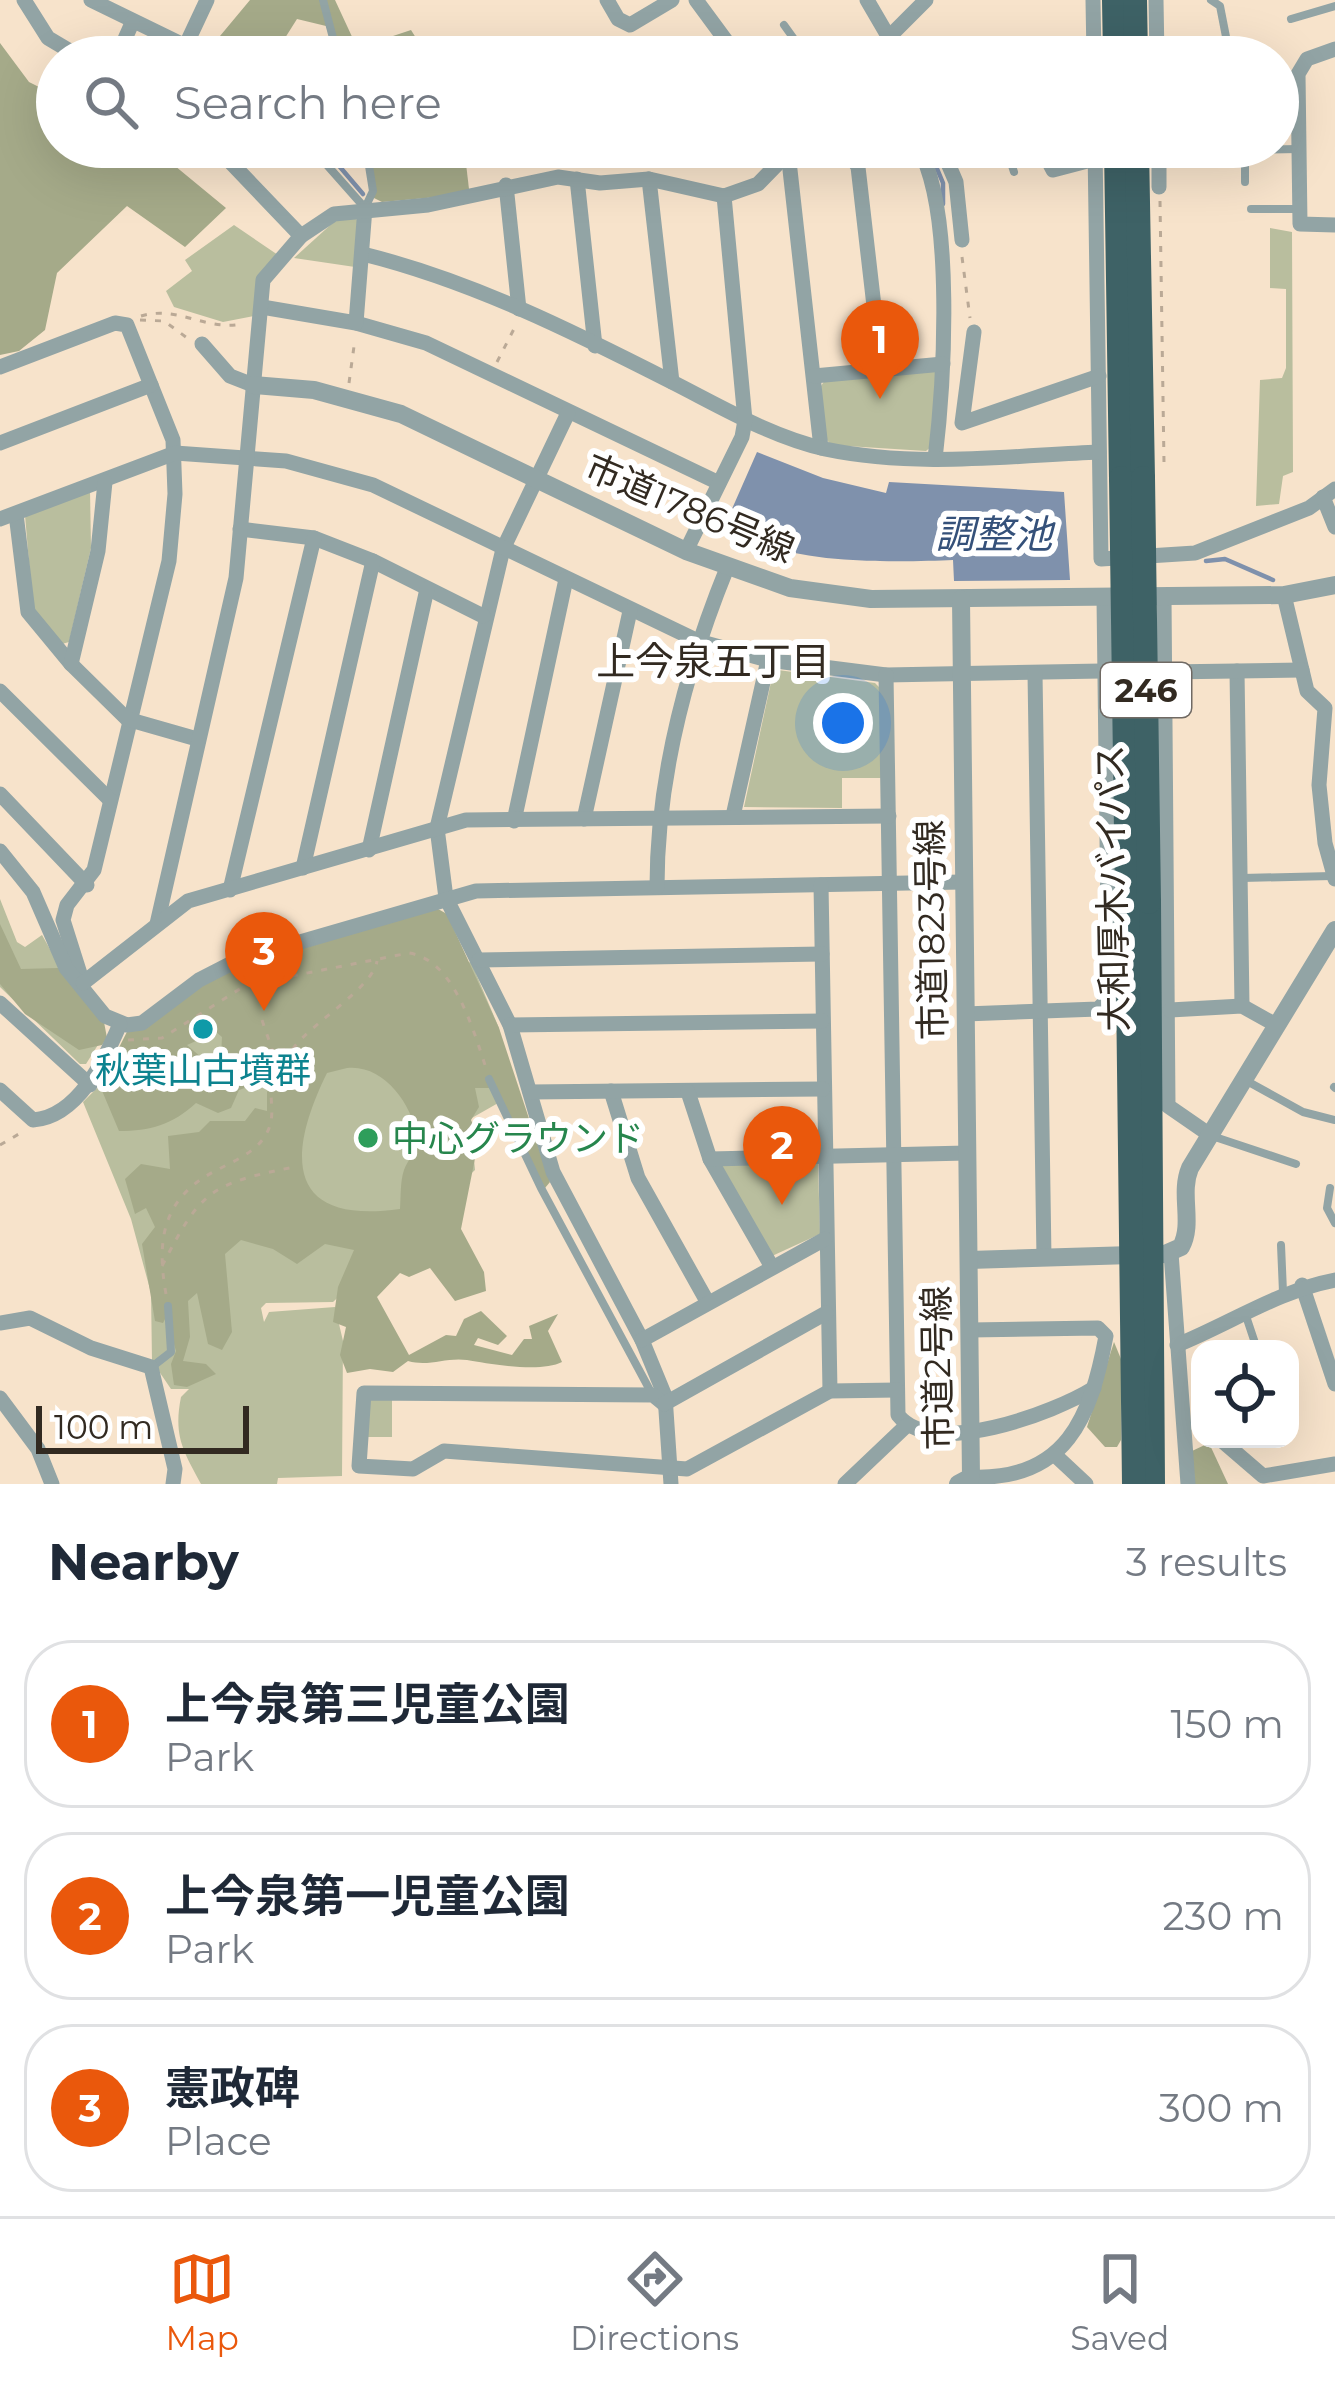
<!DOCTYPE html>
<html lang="en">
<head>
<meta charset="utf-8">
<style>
  :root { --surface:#fff; --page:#f6f6f7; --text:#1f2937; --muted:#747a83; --line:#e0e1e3; --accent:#ea580c }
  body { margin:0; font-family:Montserrat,"Noto Sans JP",sans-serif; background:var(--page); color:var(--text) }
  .controls { position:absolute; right:36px; bottom:36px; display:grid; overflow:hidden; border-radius:24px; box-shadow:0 12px 48px #0002 }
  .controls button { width:108px; height:108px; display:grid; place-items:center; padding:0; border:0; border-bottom:3px solid var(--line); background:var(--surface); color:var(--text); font:60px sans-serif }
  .scale { position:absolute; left:36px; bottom:30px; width:213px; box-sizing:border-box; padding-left:12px; border:6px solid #322a21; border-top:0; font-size:33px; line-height:42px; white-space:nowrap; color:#322a21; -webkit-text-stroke:9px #fff; paint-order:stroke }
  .you { position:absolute; left:843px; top:723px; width:42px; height:42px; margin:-30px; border:9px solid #fff; border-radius:50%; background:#1a73e8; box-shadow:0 0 0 18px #1a73e833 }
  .badge { display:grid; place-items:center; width:78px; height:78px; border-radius:50%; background:var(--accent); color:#fff; font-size:39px; font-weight:700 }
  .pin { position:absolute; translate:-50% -99px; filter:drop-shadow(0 3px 6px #0008) }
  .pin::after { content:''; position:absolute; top:63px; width:42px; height:36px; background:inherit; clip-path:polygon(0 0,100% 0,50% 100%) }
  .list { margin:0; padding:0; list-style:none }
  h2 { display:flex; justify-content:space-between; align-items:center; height:156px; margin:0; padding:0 48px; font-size:51px }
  h2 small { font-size:39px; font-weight:400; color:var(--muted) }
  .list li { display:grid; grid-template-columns:78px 1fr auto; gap:36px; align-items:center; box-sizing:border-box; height:168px; margin:0 24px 24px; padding:0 24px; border:3px solid var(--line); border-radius:48px }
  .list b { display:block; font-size:45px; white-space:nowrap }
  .list p { margin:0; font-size:39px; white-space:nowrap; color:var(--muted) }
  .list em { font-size:39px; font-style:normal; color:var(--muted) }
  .icon { flex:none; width:66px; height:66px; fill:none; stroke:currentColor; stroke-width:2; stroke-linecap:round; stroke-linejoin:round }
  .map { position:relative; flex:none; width:1335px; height:1484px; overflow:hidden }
  .search { position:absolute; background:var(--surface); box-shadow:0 12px 48px #0002; left:36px; right:36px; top:36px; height:132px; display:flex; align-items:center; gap:30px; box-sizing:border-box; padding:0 42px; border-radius:66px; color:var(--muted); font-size:45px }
  .sheet { height:732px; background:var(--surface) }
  nav { display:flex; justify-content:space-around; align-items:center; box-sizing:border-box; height:168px; border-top:3px solid var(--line); background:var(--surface); font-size:33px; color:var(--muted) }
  nav a { display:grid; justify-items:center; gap:6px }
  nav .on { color:var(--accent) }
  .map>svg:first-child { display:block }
</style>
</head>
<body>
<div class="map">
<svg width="1335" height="1484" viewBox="0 0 1335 1484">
  <rect width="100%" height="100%" fill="#f7e3cb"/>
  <!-- green -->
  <g fill="#b9be9e">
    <path d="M354 216 358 221 355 267 294 258 337 219Z"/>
    <path d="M234 225 278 255 254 316 223 322 174 307 166 291 192 271 185 260Z"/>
    <path d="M1270 228 1292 232 1293 472 1283 476 1279 504 1256 506 1260 380 1282 378 1286 368V289L1270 288Z"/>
    <path d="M937 366 932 446 926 451 831 445 826 439 821 386 825 380Z"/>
    <path d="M90 490 91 548 69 642 62 644 33 610 25 515Z"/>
    <path d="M778 670 875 683 881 689 884 778H842V808L744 807 773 673Z"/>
    <path d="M0 899 17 942 25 947 42 935 101 1040 86 1064H80L0 987Z"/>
    <path d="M471 962 499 1028 507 1098 470 1119 475 1170 333 1302 266 1303 261 1308 264 1322 269 1312 335 1307 343 1341 342 1476 278 1478 277 1484H201C184 1452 173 1437 181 1397L189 1389H171L152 1361 151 1293 131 1219 83 1102 100 1085 129 1028Z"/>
    <path d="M725 1163 818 1164 820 1234 772 1256 721 1167Z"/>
    <path d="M392 1398V1437H364L368 1400Z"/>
  </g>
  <!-- forest -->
  <g fill="#a5aa89" fill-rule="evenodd">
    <path d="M250 0H335L354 41 363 46 411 30 428 57H338L326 26 297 19 285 38 289 50 313 57H273L259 47 245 48 243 57H229L215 42Z"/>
    <path d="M0 43 29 82 57 96V147H152L226 208 185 247 127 206 57 273 45 330 19 351 0 355Z"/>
    <path d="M368 147H464L469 189 459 195 382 202 374 198Z"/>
    <path d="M438 909 447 914 499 1028 550 1182 545 1188 490 1088H475L479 1107 471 1120 479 1138 461 1229 484 1272 486 1291 455 1301 430 1268 409 1277 400 1273 377 1297 409 1355 446 1335 456 1336 464 1319 481 1311 507 1336 498 1345 478 1338 474 1345 512 1355 524 1339H532L529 1326 558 1314 548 1331 562 1362C541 1373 490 1364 467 1360 446 1357 429 1367 408 1361L393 1372 370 1369 347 1373 340 1355 346 1327 333 1322 338 1287 354 1250 325 1244 297 1264 273 1249 241 1240 225 1254 232 1332 222 1350 208 1344 197 1293 188 1301 190 1337 183 1361 206 1364 216 1374 187 1387 174 1385 171 1364 176 1351 166 1317 163 1323 155 1321 142 1244 155 1227 146 1208 135 1214 125 1179 141 1164 170 1169 168 1136 199 1132 210 1121H245L255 1108 267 1111V1092L286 1059 262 1082 239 1090 231 1108 218 1113 196 1103C172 1125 150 1131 119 1131L100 1086 129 1028 216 975 285 950ZM216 1032 222 1037 221 1057 232 1059 230 1071 202 1080V1058L187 1045ZM347 1068C383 1064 411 1103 417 1135 420 1149 408 1158 404 1170 400 1182 401 1196 400 1209 286 1225 286 1156 327 1073Z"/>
    <path d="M0 924 21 969 58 968 104 1022 107 1038 102 1045 79 1050 25 1014 0 984Z"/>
    <path d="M1114 1342 1121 1359V1440L1117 1447H1105L1087 1427Z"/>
    <path d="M1209 1443 1228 1484H1195L1192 1451Z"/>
  </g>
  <!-- water -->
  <path fill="#7f91ac" d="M757 452 823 478 886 493 889 482 1064 492 1070 580 954 581 953 560C900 562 758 568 728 518Z"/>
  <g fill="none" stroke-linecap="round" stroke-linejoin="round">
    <!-- stream -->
    <g stroke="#7f91ac" stroke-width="4.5">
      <path d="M195 41 224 57"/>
      <path d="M323 147 363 194"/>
      <path d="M928 147 943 183V204"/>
      <path d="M1206 561 1225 559 1273 580"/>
    </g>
    <!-- path -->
    <g stroke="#baa996" stroke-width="3" stroke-dasharray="6 9" stroke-linecap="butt">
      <path d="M1160 201 1164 463H1160"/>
      <path d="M962 257 970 318"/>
      <path d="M141 316C178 305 205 331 242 324"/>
      <path d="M140 320 164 321 190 340"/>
      <path d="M497 362 517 323"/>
      <path d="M349 383 355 339"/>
      <path d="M262 1020 273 1052"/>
      <path d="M128 1040 162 1038 246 985 409 953C454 960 473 1029 486 1068"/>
      <path d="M206 1066 292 1048"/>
      <path d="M0 1145 24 1131"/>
      <path d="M162 1266C201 1190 210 1184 294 1167"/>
      <path d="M166 1294C156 1239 163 1197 217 1170 232 1162 252 1154 263 1139 274 1124 272 1112 271 1095 270 1079 286 1058 295 1046 315 1021 373 987 377 961"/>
    </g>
    <!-- service -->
    <g stroke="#92a4a5" stroke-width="8">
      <path d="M323 0 338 57"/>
      <path d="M1211 0 1220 6 1228 47"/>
      <path d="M1291 19 1335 6"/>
      <path d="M784 25 807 57"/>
      <path d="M311 147 365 208 373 191 366 147"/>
      <path d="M1006 147 1014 172"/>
      <path d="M1245 182V159L1252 150 1299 149"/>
      <path d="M1251 209H1298"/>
      <path d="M1242 878 1332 876"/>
      <path d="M489 1079 541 1188 652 1394"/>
      <path d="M1245 1080 1303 1112 1335 1120"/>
      <path d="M1334 1087 1335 1088"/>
      <path d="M1212 1136 1296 1164"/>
      <path d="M1330 1188 1327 1208 1335 1223"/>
      <path d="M1281 1245 1283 1292"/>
      <path d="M1246 1316 1257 1349"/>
      <path d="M153 1366 171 1352 168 1306"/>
    </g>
    <!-- minor -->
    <g stroke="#92a4a5" stroke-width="15">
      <path d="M24 0 48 38 80 57"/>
      <path d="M91 0 208 57"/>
      <path d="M607 0 618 19 630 25 672 0"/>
      <path d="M696 0 738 57"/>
      <path d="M867 0 888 36"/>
      <path d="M1093 0 1094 57"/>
      <path d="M1156 0 1157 57"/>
      <path d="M185 47 207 0"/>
      <path d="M1335 49 1307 59 1298 74 1300 224 1335 225"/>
      <path d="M1014 52 1015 57"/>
      <path d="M117 57 132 23"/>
      <path d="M869 57 926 0"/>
      <path d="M1195 57 1228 47 1231 57"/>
      <path d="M216 147 301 236"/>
      <path d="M845 147 858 167 881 367"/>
      <path d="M918 147C955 210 944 384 935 459"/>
      <path d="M941 147 956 182 962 240"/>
      <path d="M1041 147 1053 170 1095 159"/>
      <path d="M1095 147 1101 559 1195 553 1309 508 1335 489"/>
      <path d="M1159 147V187"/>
      <path d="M788 152 821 448"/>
      <path d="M577 179 595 346"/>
      <path d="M649 179 672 382"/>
      <path d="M506 185 519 309"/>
      <path d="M363 254C472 281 574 332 674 383 723 408 772 437 825 449 915 468 1008 456 1099 452"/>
      <path d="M262 307 356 323 426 343 719 483"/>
      <path d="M356 323 365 208"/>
      <path d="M974 332 962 423 1099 376"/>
      <path d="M202 344 230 376 253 385"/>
      <path d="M0 367 115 323 127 325 173 440 175 494 169 561 94 870 67 905 63 920 82 980"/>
      <path d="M814 376 943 364"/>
      <path d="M568 413 503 549 437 828 446 898 510 1025 553 1172 642 1340 665 1396 671 1484"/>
      <path d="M0 443 151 385"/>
      <path d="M1323 497 1335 527"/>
      <path d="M16 514 28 612 71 664 127 719 197 739"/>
      <path d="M0 519 175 453 286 461 373 485 698 641 768 660 886 675 1102 671"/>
      <path d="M240 529 314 538 373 561 483 616"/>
      <path d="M686 551 742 437 745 420 724 196"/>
      <path d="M1284 595 1307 691 1325 708 1319 785 1325 843 1335 879"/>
      <path d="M1164 597 1168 1106 1210 1135"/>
      <path d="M71 664 98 551 105 482"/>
      <path d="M1237 671 1242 1006"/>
      <path d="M1166 672 1302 670"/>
      <path d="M1035 673 1044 1258"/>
      <path d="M886 675 898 1415C932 1459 1054 1413 1094 1388"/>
      <path d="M0 691 110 800"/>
      <path d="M0 794 87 885"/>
      <path d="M733 816 768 660"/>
      <path d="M584 819 630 611"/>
      <path d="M514 821 566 579"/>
      <path d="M369 850 427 589"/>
      <path d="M0 851 33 892 66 968 105 1016 127 1025 142 1023 199 980 238 960 476 891 962 882"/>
      <path d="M303 868 373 561"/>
      <path d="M821 885 830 1391"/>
      <path d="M657 887C657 778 686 669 727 568"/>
      <path d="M230 890 314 538"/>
      <path d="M157 924 236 578 263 280 301 236 334 214 428 205 558 177 600 183 649 179 724 196 758 184 794 147"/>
      <path d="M479 960 822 954"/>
      <path d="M83 983 188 901 466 820 889 816"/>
      <path d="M0 1003 90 1085"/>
      <path d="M1170 1010 1242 1006 1276 1025"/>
      <path d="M965 1014 1098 1009 1109 998 1104 598"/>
      <path d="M510 1025 822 1021"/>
      <path d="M0 1090 33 1120C78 1117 105 1059 120 1024"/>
      <path d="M611 1091 638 1178 708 1303"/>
      <path d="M530 1092 823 1089"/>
      <path d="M688 1092 710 1159 772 1267"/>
      <path d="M710 1159 967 1153"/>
      <path d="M1171 1253 1188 1484"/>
      <path d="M1302 1285 1335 1384"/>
      <path d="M0 1323 30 1318 91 1348 151 1367 175 1469 173 1484"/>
      <path d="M970 1330 1098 1328 1106 1336C1091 1417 1066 1481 971 1477"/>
      <path d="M642 1340 825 1239"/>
      <path d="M1177 1345C1231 1323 1278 1291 1335 1280"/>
      <path d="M0 1398 38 1449 52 1484"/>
      <path d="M664 1404 653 1395 364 1393 359 1466 413 1469 444 1451 687 1469 830 1391 897 1390"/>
      <path d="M664 1404 826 1313"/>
      <path d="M1220 1439 1263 1476 1335 1464"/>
      <path d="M1056 1456 1086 1484"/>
      <path d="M845 1484 906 1426"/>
    </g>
    <!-- tertiary -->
    <g stroke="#92a4a5" stroke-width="18">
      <path d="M253 385 314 390 401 414 686 551 790 588 871 599 1284 595 1335 585"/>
      <path d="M969 1260 1165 1254 1181 1247C1194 1223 1179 1194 1190 1168L1335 930"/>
      <path d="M958 1484 971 1477 961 599"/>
    </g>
    <!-- trunk -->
    <g stroke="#3e6266" stroke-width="24">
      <path d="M1114 0 1115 57"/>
      <path d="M1135 0 1136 57"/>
      <path d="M1116 147 1121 478"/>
      <path d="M1137 147 1143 478"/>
      <path d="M1149 902 1153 1484"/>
      <path d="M1127 903 1134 1484"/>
    </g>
    <!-- trunk-bridge -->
    <g stroke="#3e6266" stroke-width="24">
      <path d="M1121 478 1127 903"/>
      <path d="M1143 478 1149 902"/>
    </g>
  </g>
  <!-- markers -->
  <circle fill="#0f9aa8" stroke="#fff" stroke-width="4.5" cx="203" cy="1029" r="12"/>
  <circle fill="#2e9e5b" stroke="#fff" stroke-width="4.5" cx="368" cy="1138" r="12"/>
  <g text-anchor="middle" stroke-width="12" stroke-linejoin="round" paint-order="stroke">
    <!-- shield labels -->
    <rect fill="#fff" stroke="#706a64" stroke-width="3" x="1101" y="663" width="90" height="54" rx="9"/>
    <g font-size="33" font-weight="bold" fill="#322a21">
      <text x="1146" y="702">246</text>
    </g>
    <!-- street labels -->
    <g font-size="36" fill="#322a21" stroke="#fff">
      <text transform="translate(690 508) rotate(23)" y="13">市道1786号線</text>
      <text transform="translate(1112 888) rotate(-91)" y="13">大和厚木バイパス</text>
      <text transform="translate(931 930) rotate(-91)" y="13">市道1823号線</text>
      <text transform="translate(937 1368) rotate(-91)" y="13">市道2号線</text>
    </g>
    <!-- culture labels -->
    <g font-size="36" fill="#0d838f" stroke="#fff">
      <text x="203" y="1083">秋葉山古墳群</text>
    </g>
    <!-- leisure labels -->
    <g font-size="36" fill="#27864d" stroke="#fff" text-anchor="start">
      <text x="392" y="1151">中心グラウンド</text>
    </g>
    <!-- water labels -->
    <g font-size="39" font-style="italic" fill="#35517a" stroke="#fff">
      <text x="994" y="548">調整池</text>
    </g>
    <!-- neighbourhood labels -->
    <g font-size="39" fill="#322a21" stroke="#fff">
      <text x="713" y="675">上今泉五丁目</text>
    </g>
  </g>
</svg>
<div class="controls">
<button><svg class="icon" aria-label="locate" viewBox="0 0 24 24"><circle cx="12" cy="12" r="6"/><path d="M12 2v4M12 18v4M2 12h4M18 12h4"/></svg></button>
</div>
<div class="scale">100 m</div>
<div class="you"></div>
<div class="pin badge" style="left:880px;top:399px">1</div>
<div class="pin badge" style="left:782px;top:1205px">2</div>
<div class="pin badge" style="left:264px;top:1011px">3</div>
<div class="search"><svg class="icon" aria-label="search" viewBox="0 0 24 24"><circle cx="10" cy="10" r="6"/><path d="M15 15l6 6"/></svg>Search here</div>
</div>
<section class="sheet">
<h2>Nearby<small>3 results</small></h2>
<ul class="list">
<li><span class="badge">1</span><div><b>上今泉第三児童公園</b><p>Park</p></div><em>150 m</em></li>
<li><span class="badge">2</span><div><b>上今泉第一児童公園</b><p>Park</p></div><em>230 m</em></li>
<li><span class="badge">3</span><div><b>憲政碑</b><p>Place</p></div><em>300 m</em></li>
</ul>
</section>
<nav>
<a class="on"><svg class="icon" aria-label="map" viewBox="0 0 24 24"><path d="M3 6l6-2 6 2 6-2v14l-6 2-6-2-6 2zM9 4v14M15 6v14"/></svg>Map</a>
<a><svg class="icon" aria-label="directions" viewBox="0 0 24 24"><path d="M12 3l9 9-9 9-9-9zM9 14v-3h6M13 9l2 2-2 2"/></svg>Directions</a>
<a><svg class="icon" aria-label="saved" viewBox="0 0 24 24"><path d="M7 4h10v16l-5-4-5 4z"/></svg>Saved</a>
</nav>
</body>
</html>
